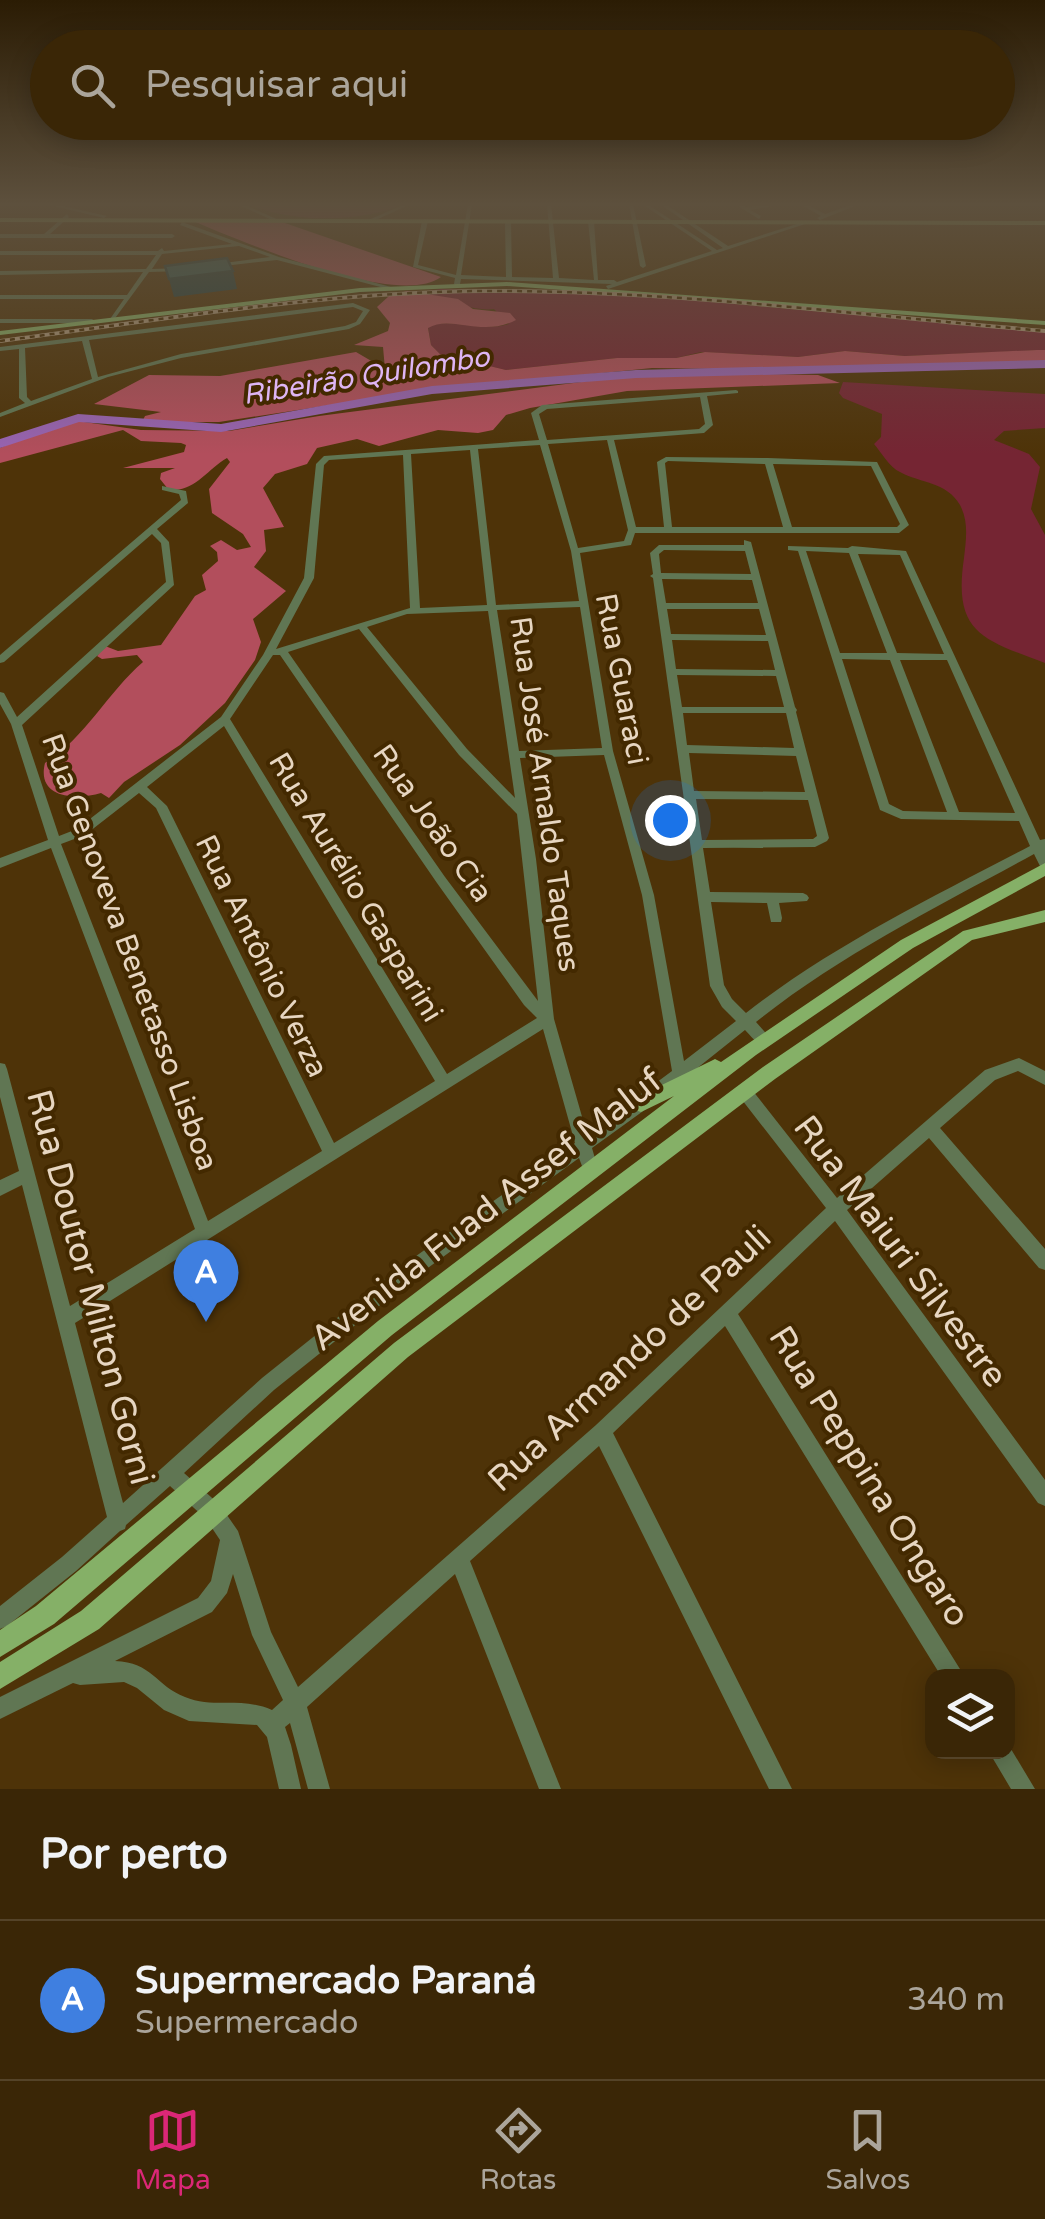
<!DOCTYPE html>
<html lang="pt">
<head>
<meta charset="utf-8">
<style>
  :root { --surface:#3a2606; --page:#453214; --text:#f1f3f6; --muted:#aba59b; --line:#544328; --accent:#db2777 }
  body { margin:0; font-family:"Varela Round",sans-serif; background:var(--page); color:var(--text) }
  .controls { position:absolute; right:30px; bottom:30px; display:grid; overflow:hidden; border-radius:20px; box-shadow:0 5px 25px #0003 }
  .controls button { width:90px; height:90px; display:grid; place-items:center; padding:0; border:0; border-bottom:2px solid var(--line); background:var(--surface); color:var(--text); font:50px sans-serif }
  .you { position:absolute; left:670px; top:820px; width:35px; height:35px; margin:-25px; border:8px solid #fff; border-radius:50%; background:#1a73e8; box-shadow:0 0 0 15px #1a73e833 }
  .badge { display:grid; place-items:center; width:65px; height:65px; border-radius:50%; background:var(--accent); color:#fff; font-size:32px; font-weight:700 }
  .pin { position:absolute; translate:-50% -82px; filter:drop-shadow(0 2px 5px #0008) }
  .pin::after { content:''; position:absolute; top:52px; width:35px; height:30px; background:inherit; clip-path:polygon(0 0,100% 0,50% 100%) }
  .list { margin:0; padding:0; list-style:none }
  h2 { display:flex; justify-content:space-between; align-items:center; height:130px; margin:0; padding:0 40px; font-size:42px }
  h2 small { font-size:32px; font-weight:400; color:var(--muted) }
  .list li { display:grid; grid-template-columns:65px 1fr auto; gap:30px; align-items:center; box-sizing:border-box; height:160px; padding:0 40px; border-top:2px solid var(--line) }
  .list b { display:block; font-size:38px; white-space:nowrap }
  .list p { margin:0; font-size:32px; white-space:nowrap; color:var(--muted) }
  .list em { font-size:32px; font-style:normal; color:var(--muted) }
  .icon { flex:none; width:55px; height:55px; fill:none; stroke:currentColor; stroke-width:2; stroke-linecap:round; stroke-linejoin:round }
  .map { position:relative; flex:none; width:1045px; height:1789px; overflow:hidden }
  .search { position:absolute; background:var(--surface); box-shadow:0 5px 25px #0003; left:30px; right:30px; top:30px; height:110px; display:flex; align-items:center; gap:25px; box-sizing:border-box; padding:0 35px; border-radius:55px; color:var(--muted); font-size:38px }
  .sheet { height:290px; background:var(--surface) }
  nav { display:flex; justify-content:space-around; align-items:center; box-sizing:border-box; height:140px; border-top:2px solid var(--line); background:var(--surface); font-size:28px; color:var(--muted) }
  nav a { display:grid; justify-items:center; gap:5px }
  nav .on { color:var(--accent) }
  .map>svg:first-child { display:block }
</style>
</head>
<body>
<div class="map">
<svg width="1045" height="1789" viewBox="0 0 1045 1789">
  <rect width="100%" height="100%" fill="#4e3308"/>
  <!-- green -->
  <g fill="#752533">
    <path d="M248 204H404C360 223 292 223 248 204Z"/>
    <path d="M441 289 624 294 1045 332V350L905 356 845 351 798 357 701 352 676 358H617L506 370 440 354 431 345 428 327C449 316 479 333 509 324L494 309C472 312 441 297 417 293Z"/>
    <path d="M843 382 1045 394V428L1004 431 994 440 1029 454 1040 467 1031 509 1045 535V663C981 639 953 632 964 558 966 540 969 522 960 505 947 482 920 483 900 472 890 468 881 452 874 444L881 437 882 414 843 398 839 393Z"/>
  </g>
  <!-- forest -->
  <g fill="#b24e5c">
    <path d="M193 221 282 222 441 277C398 309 241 241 193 221Z"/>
    <path d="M407 291 458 299 473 309 510 313 516 320C481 338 451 314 428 328L431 345 440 354 506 370 617 358H676L705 352 798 357 845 351 905 356 1037 350H1045V364L809 370 652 368 415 392 219 422H142L145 416 161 412 94 404 149 375 220 376 356 352 385 369 383 347 354 345 388 331 390 323 377 307 389 296Z"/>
    <path d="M658 372 818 375 840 383 627 391 530 408 506 415 493 430 478 433 438 430 379 446 357 439 317 448 307 464 275 474 263 488 284 527 264 530 266 551 254 567 286 591 253 619 261 642 255 660 225 703 180 745 124 782 109 798 101 793C77 800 36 799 45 763 85 738 108 692 143 662L137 655 102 659 97 656 105 646 118 651 161 645 195 596 206 590 202 575 218 561 217 552 210 546 221 540 237 550 251 547 243 534 212 513 209 489 230 462 227 458C207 469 194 494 168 489L160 479 161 473 175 468H123L184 452 186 445 181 443 141 441 123 430 0 463V448L44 429 77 421 141 430 229 431 319 416Z"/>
  </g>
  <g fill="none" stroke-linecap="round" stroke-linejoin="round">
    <!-- river -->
    <path fill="#9863b2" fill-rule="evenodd" d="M1045 360V368L636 378 432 394 221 432 79 422 0 448V439L78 414 221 424 432 386 636 370Z"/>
    <!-- minor -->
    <g fill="#607653" fill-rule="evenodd">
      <path d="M45 204H54L107 216 104 218Z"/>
      <path d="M237 204H243L281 221 276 222Z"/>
      <path d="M405 204H411L369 223 364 222Z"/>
      <path d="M468 204H472L461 275 506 277 505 222 508 220 511 222 512 277 553 278 547 204H551L559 278 594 280 588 221 591 219 594 221 598 280H614L617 282 712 251 642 204H647L717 250 723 248 660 204H665L728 246 803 222 808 223 608 289 606 286 612 284 461 279 460 284 457 286 454 284 455 278 413 267 422 221 425 219 428 221 418 265 456 275Z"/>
      <path d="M629 204H633L646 266 643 268 640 266Z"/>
      <path d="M735 204H740L746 207 784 204 750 210 761 216 759 219Z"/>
      <path d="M800 204H806L825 214 854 204H860L820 220 817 218 821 216Z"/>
      <path d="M67 214 69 217 50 234H172L175 236 172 238H0V234H44Z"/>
      <path d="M182 222 279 257 391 287 388 289 277 260 215 267 217 264 270 257 239 246 162 254 152 269 182 268 184 271 149 272 113 321 110 319 124 299H0V295H127L143 272 0 275V271L146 269 156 255H0V251H158L162 248 164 251 232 244 180 225Z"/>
      <path d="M353 303 370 310 360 324 349 329 181 358 108 377 0 417V413L25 403 19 398V349L0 351V347ZM353 307 363 311 356 322 345 326 181 354 98 377 89 340ZM82 341 92 379 31 401 27 397 25 348Z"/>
      <path d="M0 319H92L95 321 92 323H0Z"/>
      <path d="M736 390 738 391V393L707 396 713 425 704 433 614 440 636 527H664L657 462 666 457 768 458 877 462 909 525 899 533H635L631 545 580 553 613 751 654 895 684 1061 736 1021 722 1007 710 986 653 578 650 576 653 574 650 553 659 545H744V540L751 542 795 707 797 710 796 712 829 838 827 841 815 847 703 848 710 892 803 893 807 895 809 898 807 901 779 903 782 918 781 922H771L767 903 711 902 724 985 732 999 746 1013C833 945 933 897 1030 846L1019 821 901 819 880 810 798 551 788 550V546L848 548 852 546 906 551 1040 840 1045 839V870L1041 868 1034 854C939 906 841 954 756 1022L772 1040 770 1044C759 1048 752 1037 745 1030L646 1109 592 1148 598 1169 595 1174 590 1176 585 1174 579 1158 414 1278 274 1390 184 1473 220 1505 238 1531 271 1632 298 1687 596 1425 826 1208 739 1096 737 1091 739 1086 744 1084 749 1086 837 1198 985 1070 1019 1058 1045 1071V1085L1018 1071 995 1080 940 1128 1045 1249V1270L1039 1268 929 1138 847 1210 1045 1480V1506L1038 1503 835 1221 738 1314 960 1669 963 1676H941L725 1326 613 1433 792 1789H769L599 1446 470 1561 561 1789H539L455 1574 307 1707 330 1789H308L290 1723 285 1727 291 1745 301 1789H279L267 1737 257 1725 189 1721 164 1710 137 1688 124 1682 80 1685 73 1683 0 1719V1697L198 1598 211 1581 220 1540 206 1519 170 1486 126 1525 125 1529 120 1531 76 1571 7 1626 0 1629V1606L62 1557 107 1517 22 1185 0 1196V1180L19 1171 0 1097V1063L5 1064 7 1069 70 1306 195 1229 51 848 0 868V858L48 840 11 724 0 704V692L4 693 17 717 166 582 161 543 152 534 4 662 0 663V655L181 500 179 494 162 490V486L186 491 188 503 157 529 169 542 174 585 22 725 59 836 77 829 221 717 263 655 304 578 316 464 324 456 539 440 531 413 542 405ZM700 397 705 424 699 429 547 440 539 414 547 409ZM607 440 628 530 624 541 578 548 548 444ZM540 445 571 551 579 601 496 605 478 449ZM470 450 487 605 420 608 411 454ZM403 455 410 608 276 649 314 578 324 465 329 460ZM668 461 765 464 783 527H672L665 463ZM773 464 871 466 900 524 897 527H792ZM664 550 745 551 751 574 661 573 659 554ZM806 551 849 553 887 653H840ZM858 554 900 555 944 654 897 653ZM662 579 752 580 758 603H666ZM580 607 602 748 519 751 497 610ZM667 609H759L766 635 671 634ZM488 611 515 798 467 749 367 627 407 614ZM359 629 459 755 517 814 538 1001 445 877 288 652ZM672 640 768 641 775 670 676 669ZM273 655H280L437 883 524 1005 537 1018 447 1074 230 719ZM842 659 890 660 947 812 903 811 889 804ZM900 660H947L1015 813 959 812ZM677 675 776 676 784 707H682ZM683 713H786L794 748 687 745ZM224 726 435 1081 334 1143 167 806 147 787ZM689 753 796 756 805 792 694 791ZM604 755 642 895 672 1071 587 1134 554 1019 536 859 520 758ZM139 793 156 808 322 1151 208 1221 61 844 85 835ZM696 799 808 800 817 836 813 839 702 840ZM543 1029 575 1143 402 1266 262 1378 123 1503 75 1323ZM233 1574 252 1635 283 1700 272 1710C240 1696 213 1709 185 1697 156 1686 152 1662 115 1661L212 1612 227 1593Z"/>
      <path d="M1008 1744 1035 1789H1011L989 1752H1008Z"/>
    </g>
    <!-- major -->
    <g fill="#85b067" fill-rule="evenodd">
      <path d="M0 218 1045 221V225L0 222Z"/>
      <path d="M507 282 1045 321V325L507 286 360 292 0 335V331L360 288Z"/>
      <path d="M1045 863V876L913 948 756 1055 392 1335 54 1624 0 1657V1630L36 1606 378 1321 674 1096 641 1112 635 1110 632 1104 635 1098 709 1062 715 1059 721 1062 901 940Z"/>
      <path d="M1045 910V922L972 940 775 1079 408 1357 99 1629 0 1689V1662L81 1611 394 1343 763 1067 963 931Z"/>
    </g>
    <!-- rail casing -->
    <g stroke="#ad987b" stroke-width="4">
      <path id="rail" d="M0 341C161 320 321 292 484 291 671 290 858 315 1045 331"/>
    </g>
    <!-- rail -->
    <use href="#rail" stroke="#432900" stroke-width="2.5" stroke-dasharray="5" stroke-linecap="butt"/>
  </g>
  <!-- shaded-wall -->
  <path fill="#204040" d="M233 271 237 289 174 297 169 279Z"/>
  <!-- building -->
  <path fill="#2d5c5b" stroke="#204040" stroke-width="2.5" d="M227 258 233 271 169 279 165 266Z"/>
  <!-- sky -->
  <linearGradient id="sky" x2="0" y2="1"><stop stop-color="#2b1c04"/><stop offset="0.45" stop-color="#5d503d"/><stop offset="1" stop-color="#5d503d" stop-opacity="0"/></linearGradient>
  <rect width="1045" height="454" fill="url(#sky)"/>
  <g text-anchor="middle" stroke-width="8" stroke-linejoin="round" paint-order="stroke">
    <!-- far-water labels -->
    <g font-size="28" font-style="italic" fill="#deb5f4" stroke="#432900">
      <text transform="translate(366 375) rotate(-9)" y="10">Ribeirão Quilombo</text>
    </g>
    <!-- street labels -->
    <g font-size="30" fill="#e7d6c1" stroke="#432900">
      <text transform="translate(622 679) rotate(79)" y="10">Rua Guaraci</text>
      <text transform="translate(545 794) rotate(82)" y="10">Rua José Arnaldo Taques</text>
      <text transform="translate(433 823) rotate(55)" y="10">Rua João Cia</text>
      <text transform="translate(356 887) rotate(59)" y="10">Rua Aurélio Gasparini</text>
      <text transform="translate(130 952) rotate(70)" y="10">Rua Genoveva Benetasso Lisboa</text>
      <text transform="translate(262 956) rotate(64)" y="10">Rua Antônio Verza</text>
    </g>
    <!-- near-street labels -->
    <g font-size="35" fill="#e7d6c1" stroke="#432900">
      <text transform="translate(486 1209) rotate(-38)" y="12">Avenida Fuad Assef Maluf</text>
      <text transform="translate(901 1251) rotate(53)" y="12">Rua Maiuri Silvestre</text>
      <text transform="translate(91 1287) rotate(75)" y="12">Rua Doutor Milton Gorni</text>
      <text transform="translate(629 1358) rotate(-43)" y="12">Rua Armando de Pauli</text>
      <text transform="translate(870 1476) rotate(58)" y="12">Rua Peppina Ongaro</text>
    </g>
  </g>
</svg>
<div class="controls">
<button><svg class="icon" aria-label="layers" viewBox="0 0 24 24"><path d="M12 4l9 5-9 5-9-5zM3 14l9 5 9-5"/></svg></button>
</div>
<div class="you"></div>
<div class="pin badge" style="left:206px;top:1322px;background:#3f7fe0">A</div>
<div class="search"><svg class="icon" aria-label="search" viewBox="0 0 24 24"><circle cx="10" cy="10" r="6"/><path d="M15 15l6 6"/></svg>Pesquisar aqui</div>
</div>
<section class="sheet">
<h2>Por perto<small></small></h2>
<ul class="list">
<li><span class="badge" style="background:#3f7fe0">A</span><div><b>Supermercado Paraná</b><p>Supermercado</p></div><em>340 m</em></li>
</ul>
</section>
<nav>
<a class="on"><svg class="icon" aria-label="map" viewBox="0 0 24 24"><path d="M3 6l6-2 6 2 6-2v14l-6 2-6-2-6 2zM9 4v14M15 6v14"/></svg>Mapa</a>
<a><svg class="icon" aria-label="directions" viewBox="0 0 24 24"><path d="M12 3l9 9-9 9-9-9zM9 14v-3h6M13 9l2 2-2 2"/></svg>Rotas</a>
<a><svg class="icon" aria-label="saved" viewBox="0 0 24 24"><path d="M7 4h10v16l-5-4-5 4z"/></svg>Salvos</a>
</nav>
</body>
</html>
